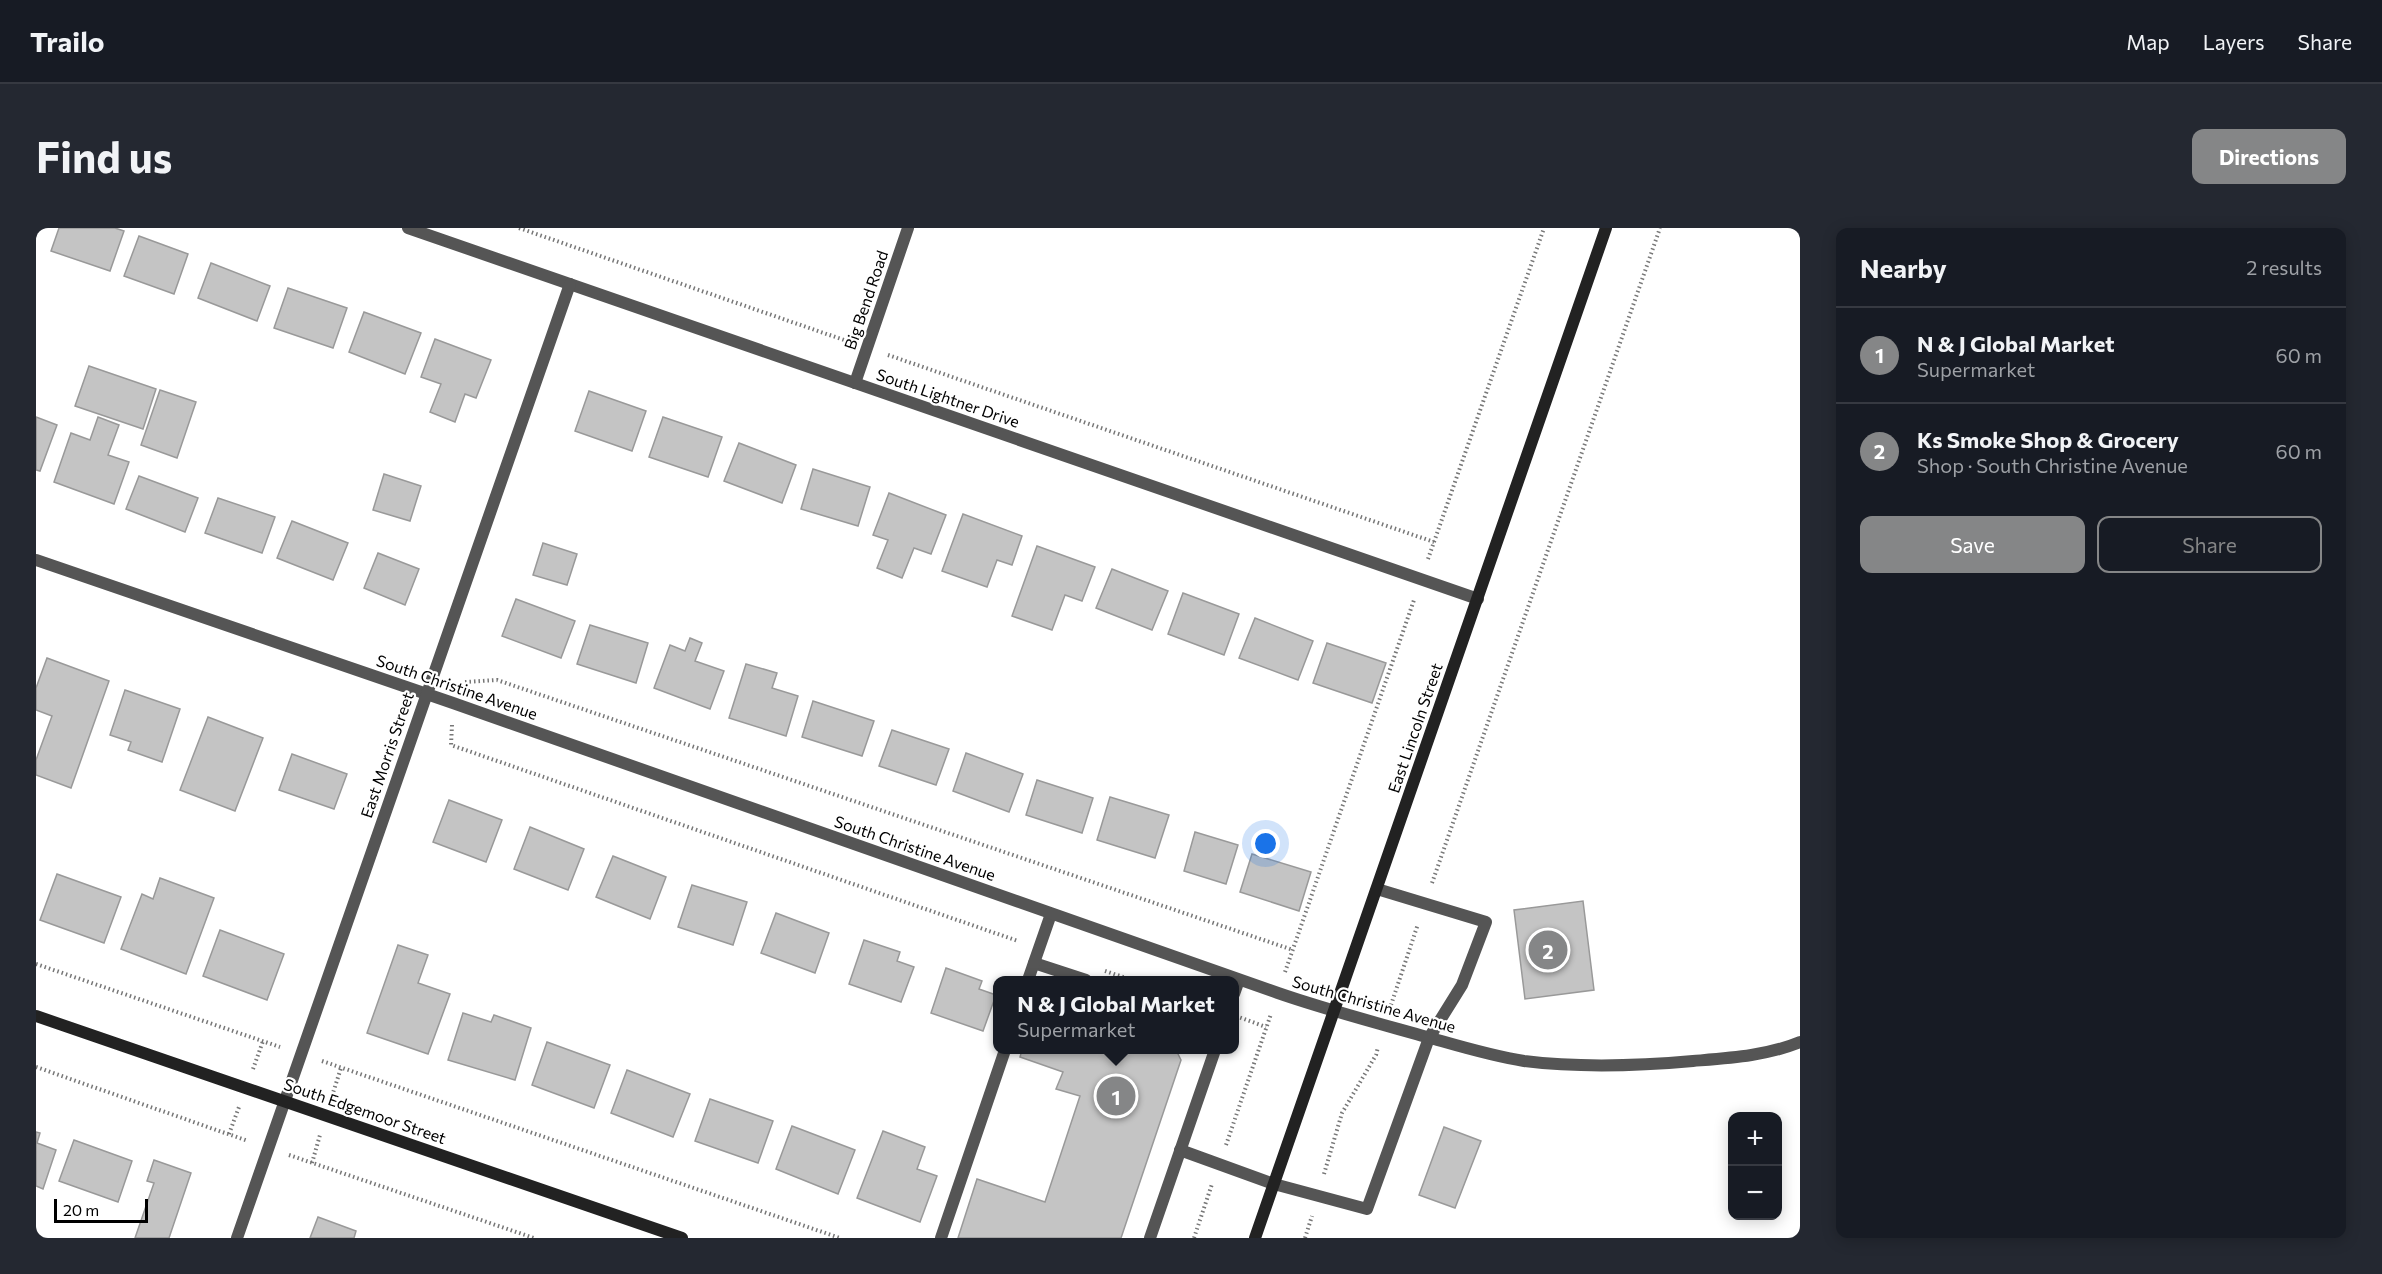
<!DOCTYPE html>
<html lang="en">
<head>
<meta charset="utf-8">
<style>
  :root { --surface:#171b24; --page:#242831; --text:#f1f3f6; --muted:#9ea1a6; --line:#363941; --accent:#858687 }
  body { margin:0; font-family:Commissioner,sans-serif; background:var(--page); color:var(--text) }
  .controls { position:absolute; right:18px; bottom:18px; display:grid; overflow:hidden; border-radius:12px; box-shadow:0 3px 15px #0003 }
  .controls button { width:54px; height:54px; display:grid; place-items:center; padding:0; border:0; border-bottom:2px solid var(--line); background:var(--surface); color:var(--text); font:30px sans-serif }
  .scale { position:absolute; left:18px; bottom:15px; width:94px; box-sizing:border-box; padding-left:6px; border:3px solid #000; border-top:0; font-size:16px; line-height:21px; white-space:nowrap; color:#000; -webkit-text-stroke:4px #fff; paint-order:stroke }
  .you { position:absolute; left:1230px; top:616px; width:21px; height:21px; margin:-15px; border:4px solid #fff; border-radius:50%; background:#1a73e8; box-shadow:0 0 0 9px #1a73e833 }
  .badge { display:grid; place-items:center; width:39px; height:39px; border-radius:50%; background:var(--accent); color:#fff; font-size:20px; font-weight:700 }
  .pin { position:absolute; translate:-50% -50%; border:3px solid #fff; box-shadow:0 2px 6px #0006 }
  .popup { position:absolute; left:957px; top:748px; width:246px; height:78px; box-sizing:border-box; display:grid; place-content:center; border-radius:12px; background:var(--surface); filter:drop-shadow(0 2px 4px #0005); font-size:20px; white-space:nowrap; color:var(--muted) }
  .popup b { font-size:22px; color:var(--text) }
  .popup::after { content:''; position:absolute; left:50%; top:100%; margin-left:-12px; border:12px solid transparent; border-top-color:var(--surface) }
  .list { margin:0; padding:0; list-style:none }
  h2 { display:flex; justify-content:space-between; align-items:center; height:78px; margin:0; padding:0 24px; font-size:26px }
  h2 small { font-size:20px; font-weight:400; color:var(--muted) }
  .list li { display:grid; grid-template-columns:39px 1fr auto; gap:18px; align-items:center; box-sizing:border-box; height:96px; padding:0 24px; border-top:2px solid var(--line) }
  .list b { display:block; font-size:22px; white-space:nowrap }
  .list p { margin:0; font-size:20px; white-space:nowrap; color:var(--muted) }
  .list em { font-size:20px; font-style:normal; color:var(--muted) }
  .actions { display:flex; gap:12px; padding:18px 24px }
  .actions a { flex:1; padding:14px 0; border:2px solid var(--accent); border-radius:12px; text-align:center; font-size:21px; color:var(--accent) }
  .actions .main { background:var(--accent); color:#fff }
  .map { position:relative; flex:none; width:1764px; height:1010px; overflow:hidden; border-radius:12px }
  header { display:flex; align-items:center; gap:36px; box-sizing:border-box; height:84px; padding:0 30px; background:var(--surface); border-bottom:2px solid var(--line) }
  header strong { font-size:28px }
  nav { display:flex; gap:33px; margin-inline-start:auto; font-size:21px }
  .intro { display:flex; align-items:center; justify-content:space-between; box-sizing:border-box; height:144px; padding:0 36px }
  h1 { margin:0; font-size:42px }
  .button { padding:15px 27px; border-radius:12px; background:var(--accent); color:#fff; font-size:21px; font-weight:700 }
  main { display:flex; gap:36px; padding:0 36px }
  aside { flex:1; background:var(--surface); border-radius:12px; box-shadow:0 3px 15px #0003 }
  .map>svg:first-child { display:block }
</style>
</head>
<body>
<header>
<strong>Trailo</strong>
<nav><a>Map</a><a>Layers</a><a>Share</a></nav>
</header>
<div class="intro"><h1>Find us</h1><a class="button">Directions</a></div>
<main>
<div class="map">
<svg width="1764" height="1010" viewBox="0 0 1764 1010">
  <rect width="100%" height="100%" fill="#fff"/>
  <!-- building -->
  <g fill="#c4c4c4" stroke="#999" stroke-width="1.5">
    <path d="M23 0H79L88 3 74 43 15 23Z"/>
    <path d="M103 8 152 26 138 66 88 48Z"/>
    <path d="M175 35 234 58 221 93 162 70Z"/>
    <path d="M252 60 311 80 297 120 238 100Z"/>
    <path d="M328 84 385 105 369 146 313 124Z"/>
    <path d="M399 111 455 132 440 170 429 166 419 194 394 184 405 156 385 149Z"/>
    <path d="M53 138 120 161 107 201 39 178Z"/>
    <path d="M124 162 160 174 141 230 105 217Z"/>
    <path d="M553 163 610 183 596 223 539 203Z"/>
    <path d="M0 189 21 197 4 243 0 242Z"/>
    <path d="M62 189 83 197 72 227 93 234 78 276 18 254 35 205 54 212Z"/>
    <path d="M627 189 686 209 672 249 613 229Z"/>
    <path d="M703 215 760 237 746 275 688 253Z"/>
    <path d="M777 241 834 259 822 298 765 281Z"/>
    <path d="M348 246 385 258 374 293 337 282Z"/>
    <path d="M103 248 162 270 149 304 90 281Z"/>
    <path d="M853 265 910 287 895 326 878 320 866 350 841 340 852 312 837 307Z"/>
    <path d="M182 270 239 289 226 325 169 305Z"/>
    <path d="M927 286 986 308 976 337 961 332 951 359 906 343Z"/>
    <path d="M256 293 312 315 297 352 241 330Z"/>
    <path d="M507 315 541 326 531 357 497 347Z"/>
    <path d="M1001 318 1059 339 1046 373 1029 367 1016 402 976 388Z"/>
    <path d="M342 325 383 341 369 377 328 360Z"/>
    <path d="M1076 341 1132 363 1116 402 1060 380Z"/>
    <path d="M1147 365 1203 386 1188 427 1132 406Z"/>
    <path d="M480 371 539 393 525 430 466 408Z"/>
    <path d="M1219 390 1277 413 1262 452 1203 430Z"/>
    <path d="M554 397 612 415 600 455 541 436Z"/>
    <path d="M654 410 666 415 659 433 688 443 674 481 618 460 634 417 649 423Z"/>
    <path d="M1291 415 1350 435 1336 475 1277 455Z"/>
    <path d="M11 430 73 453 35 560 0 547V532L16 488 0 482V460Z"/>
    <path d="M710 436 741 445 736 460 762 468 750 508 693 490Z"/>
    <path d="M89 462 144 481 126 534 92 522 95 514 74 507Z"/>
    <path d="M777 473 838 493 826 528 766 509Z"/>
    <path d="M172 489 227 510 199 583 144 562Z"/>
    <path d="M856 502 913 521 900 557 843 538Z"/>
    <path d="M930 525 987 546 973 584 917 563Z"/>
    <path d="M256 526 311 546 298 581 243 562Z"/>
    <path d="M1001 552 1057 570 1046 605 990 587Z"/>
    <path d="M1074 569 1133 587 1119 630 1061 612Z"/>
    <path d="M413 572 466 592 450 634 397 614Z"/>
    <path d="M494 599 548 621 532 662 478 641Z"/>
    <path d="M1159 604 1202 617 1190 656 1148 643Z"/>
    <path d="M1216 626 1275 644 1263 683 1204 664Z"/>
    <path d="M577 628 630 649 614 691 560 669Z"/>
    <path d="M21 646 85 669 68 715 4 692Z"/>
    <path d="M124 650 178 670 150 746 85 721 106 666 117 671Z"/>
    <path d="M656 657 711 674 697 717 642 699Z"/>
    <path d="M1547 673 1558 762 1489 771 1478 682Z"/>
    <path d="M740 685 793 705 779 745 725 725Z"/>
    <path d="M184 702 248 726 231 772 167 748Z"/>
    <path d="M828 712 864 724 861 733 878 739 865 774 813 756Z"/>
    <path d="M362 717 392 727 382 755 414 766 392 826 331 805Z"/>
    <path d="M910 740 946 753 943 761 960 767 947 803 895 785Z"/>
    <path d="M427 785 455 794 458 787 495 800 479 852 412 832Z"/>
    <path d="M511 814 574 837 558 880 496 857Z"/>
    <path d="M986 822H1140L1145 832 1085 1010H922L941 951 1009 974 1044 868 1020 861 1027 844 984 829Z"/>
    <path d="M591 842 654 866 637 909 575 885Z"/>
    <path d="M674 871 737 893 722 935 659 913Z"/>
    <path d="M756 898 819 922 802 966 740 941Z"/>
    <path d="M1408 899 1445 913 1419 980 1383 967Z"/>
    <path d="M847 903 889 919 881 941 901 948 884 994 821 970Z"/>
    <path d="M0 904 4 905 1 915 20 922 7 961 0 958Z"/>
    <path d="M38 912 96 933 82 974 23 953Z"/>
    <path d="M118 932 155 945 133 1010H99L118 955 111 953Z"/>
    <path d="M282 989 320 1003 318 1010H274Z"/>
  </g>
  <g fill="none" stroke-linecap="round" stroke-linejoin="round">
    <!-- path -->
    <g stroke="#777" stroke-width="4" stroke-dasharray="1.5 3" stroke-linecap="butt">
      <path d="M483 0 811 113"/>
      <path d="M852 127 1398 314"/>
      <path d="M1392 331 1508 0"/>
      <path d="M429 454 461 452 1257 722"/>
      <path d="M416 497 415 517 982 713"/>
      <path d="M1396 655 1624 0"/>
      <path d="M0 736 244 819"/>
      <path d="M1069 743 1096 752"/>
      <path d="M1249 744 1378 372"/>
      <path d="M1355 777 1382 696"/>
      <path d="M1200 788 1230 799"/>
      <path d="M286 833 804 1010"/>
      <path d="M0 839 212 913"/>
      <path d="M217 841 227 813"/>
      <path d="M296 868 305 840"/>
      <path d="M193 906 203 879"/>
      <path d="M1190 917 1235 786"/>
      <path d="M253 927 498 1010"/>
      <path d="M276 935 284 907"/>
      <path d="M1288 946 1306 885 1340 827 1342 819"/>
      <path d="M1158 1010 1176 956"/>
      <path d="M1269 1010 1276 988"/>
    </g>
    <!-- lane -->
    <g stroke="#555" stroke-width="12">
      <path d="M998 735 1050 752"/>
      <path d="M992 752 1015 686"/>
      <path d="M1198 766 1203 752"/>
      <path d="M1144 922 1238 956 1331 981 1393 810 1426 757 1450 694 1341 661"/>
      <path d="M905 1010 969 822"/>
      <path d="M1114 1010 1179 822"/>
    </g>
    <!-- street -->
    <g stroke="#555" stroke-width="12">
      <path d="M372 0 1442 371"/>
      <path d="M819 155 872 0"/>
      <path d="M0 332 417 475 1242 765C1291 782 1341 795 1391 809 1423 818 1455 828 1488 833 1544 840 1601 838 1657 833 1694 830 1730 828 1764 814"/>
      <path d="M201 1010 534 56"/>
    </g>
    <!-- secondary -->
    <g stroke="#222" stroke-width="12">
      <path d="M0 788 646 1010"/>
      <path d="M1219 1010 1570 0"/>
    </g>
  </g>
  <g text-anchor="middle" stroke-width="4.5" stroke-linejoin="round" paint-order="stroke">
    <!-- street labels -->
    <g font-size="16" fill="#000" stroke="#fff">
      <text transform="translate(830 72) rotate(-71)" y="6">Big Bend Road</text>
      <text transform="translate(912 170) rotate(19)" y="6">South Lightner Drive</text>
      <text transform="translate(421 459) rotate(19)" y="6">South Christine Avenue</text>
      <text transform="translate(1379 500) rotate(-71)" y="6">East Lincoln Street</text>
      <text transform="translate(351 527) rotate(-71)" y="6">East Morris Street</text>
      <text transform="translate(879 620) rotate(19)" y="6">South Christine Avenue</text>
      <text transform="translate(1338 776) rotate(16)" y="6">South Christine Avenue</text>
      <text transform="translate(329 883) rotate(19)" y="6">South Edgemoor Street</text>
    </g>
  </g>
</svg>
<div class="controls">
<button>+</button>
<button>−</button>
</div>
<div class="scale">20 m</div>
<div class="you"></div>
<div class="pin badge" style="left:1080px;top:868px">1</div>
<div class="popup"><b>N &amp; J Global Market</b>Supermarket</div>
<div class="pin badge" style="left:1512px;top:722px">2</div>
</div>
<aside>
<h2>Nearby<small>2 results</small></h2>
<ul class="list">
<li><span class="badge">1</span><div><b>N &amp; J Global Market</b><p>Supermarket</p></div><em>60 m</em></li>
<li><span class="badge">2</span><div><b>Ks Smoke Shop &amp; Grocery</b><p>Shop · South Christine Avenue</p></div><em>60 m</em></li>
</ul>
<div class="actions"><a class="main">Save</a><a>Share</a></div>
</aside>
</main>
</body>
</html>
